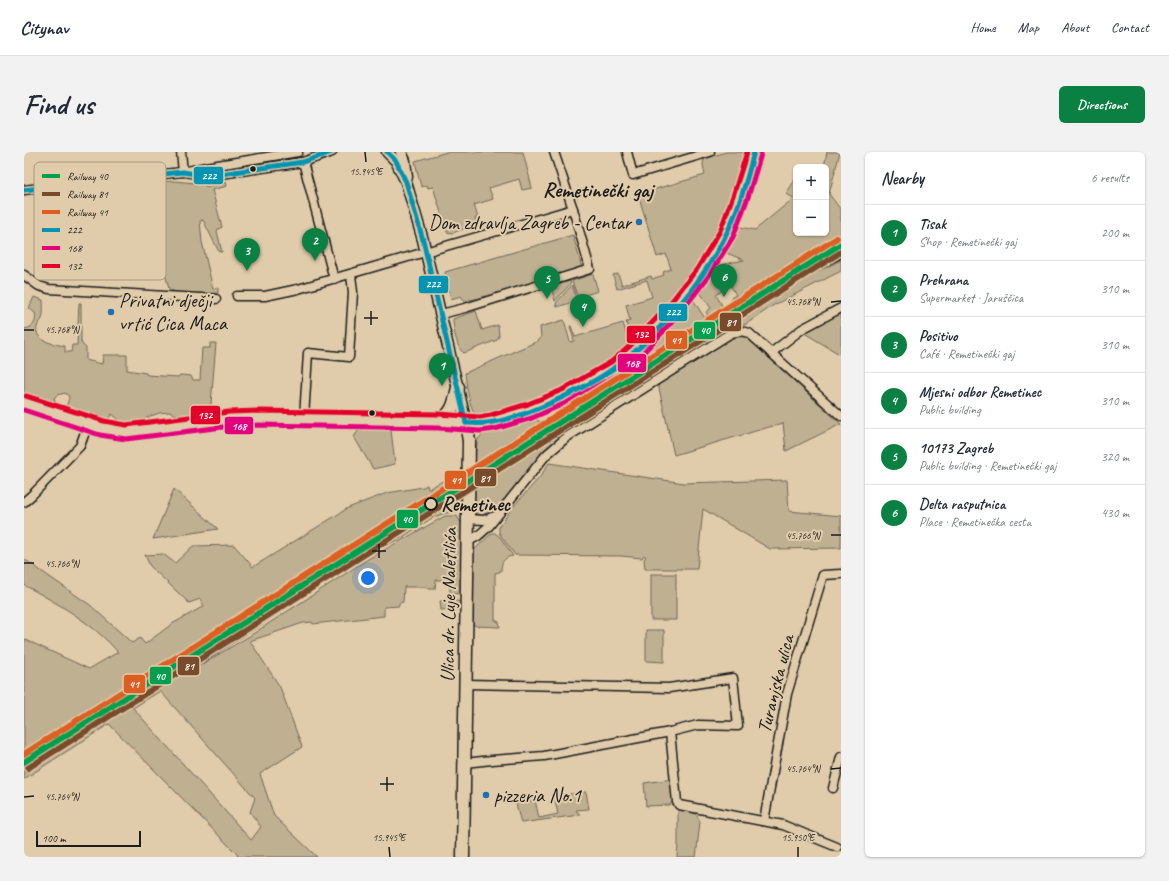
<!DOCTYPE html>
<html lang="en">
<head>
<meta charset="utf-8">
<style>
  :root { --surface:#fff; --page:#f2f2f3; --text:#1f2937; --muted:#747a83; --line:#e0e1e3; --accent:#0b8043 }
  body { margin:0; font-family:Caveat,sans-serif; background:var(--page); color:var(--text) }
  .controls { position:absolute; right:12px; top:12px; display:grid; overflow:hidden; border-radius:6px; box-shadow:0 1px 3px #0004 }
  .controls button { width:36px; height:36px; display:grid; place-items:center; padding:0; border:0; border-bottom:1px solid var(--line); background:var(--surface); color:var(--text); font:20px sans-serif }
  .scale { position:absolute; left:12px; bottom:10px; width:105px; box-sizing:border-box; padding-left:4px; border:2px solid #1c1c1c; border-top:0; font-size:11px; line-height:14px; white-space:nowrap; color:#1c1c1c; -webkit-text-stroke:3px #e0ccaa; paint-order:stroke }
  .you { position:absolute; left:344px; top:426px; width:14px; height:14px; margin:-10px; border:3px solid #fff; border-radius:50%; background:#1a73e8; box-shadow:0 0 0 6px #1a73e833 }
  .badge { display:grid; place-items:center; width:26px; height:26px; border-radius:50%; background:var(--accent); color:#fff; font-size:13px; font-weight:700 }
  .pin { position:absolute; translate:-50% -33px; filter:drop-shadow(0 1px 2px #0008) }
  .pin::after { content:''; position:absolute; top:21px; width:14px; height:12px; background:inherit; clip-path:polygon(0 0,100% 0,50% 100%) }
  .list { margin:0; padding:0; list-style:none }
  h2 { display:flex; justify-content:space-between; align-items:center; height:52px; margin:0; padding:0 16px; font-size:17px }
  h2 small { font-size:13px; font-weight:400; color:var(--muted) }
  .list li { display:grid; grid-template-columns:26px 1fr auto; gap:12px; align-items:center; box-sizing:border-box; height:56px; padding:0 16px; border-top:1px solid var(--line) }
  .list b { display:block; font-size:15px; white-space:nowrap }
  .list p { margin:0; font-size:13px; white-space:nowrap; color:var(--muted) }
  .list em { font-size:13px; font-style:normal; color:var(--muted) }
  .map { position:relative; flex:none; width:817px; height:705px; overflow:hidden; border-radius:6px }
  header { display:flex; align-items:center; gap:24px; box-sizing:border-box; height:56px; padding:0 20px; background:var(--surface); border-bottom:1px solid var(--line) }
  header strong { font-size:19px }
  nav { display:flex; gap:22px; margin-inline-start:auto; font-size:14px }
  .intro { display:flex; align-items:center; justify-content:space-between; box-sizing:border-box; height:96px; padding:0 24px }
  h1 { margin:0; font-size:28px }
  .button { padding:10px 18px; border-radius:6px; background:var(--accent); color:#fff; font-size:14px; font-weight:700 }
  main { display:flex; gap:24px; padding:0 24px }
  aside { flex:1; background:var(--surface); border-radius:6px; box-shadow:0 1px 3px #0004 }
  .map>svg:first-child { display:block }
</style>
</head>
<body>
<header>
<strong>Citynav</strong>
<nav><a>Home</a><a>Map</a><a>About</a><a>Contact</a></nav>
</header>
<div class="intro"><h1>Find us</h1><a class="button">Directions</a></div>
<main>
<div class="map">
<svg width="817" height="705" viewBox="0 0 817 705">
  <rect width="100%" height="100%" fill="#e0ccaa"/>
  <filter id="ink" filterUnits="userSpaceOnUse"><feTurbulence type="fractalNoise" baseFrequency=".025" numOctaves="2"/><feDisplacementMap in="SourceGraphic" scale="8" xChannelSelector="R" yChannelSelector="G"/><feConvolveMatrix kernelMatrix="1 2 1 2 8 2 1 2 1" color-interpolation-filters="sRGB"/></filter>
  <g filter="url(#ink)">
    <!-- green -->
    <g fill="#c0b092" stroke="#6e6657" fill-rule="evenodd">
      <path d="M423 0H499L508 36 498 38 495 27 465 36 469 47 450 53 454 66H451L453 71 429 81 423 80 409 35 404 36 403 33 398 35 396 31 391 9Z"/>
      <path d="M702 0H722C720 11 718 22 715 33 696 92 653 150 608 192L602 170 606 169 602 153 628 145 623 128 593 137 589 123 594 122 598 133 627 124 628 127 640 123 639 120 647 117 642 102 633 105 614 42 681 23 679 13 680 7Z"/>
      <path d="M803 0H816L805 42 817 58V89L447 323 454 287 459 282 514 267V270L527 266V263C534 260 540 253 547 249 561 241 577 234 590 224 621 203 645 175 668 146L680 165 684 163 682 160 687 156 675 139 691 118 696 127 695 129 699 138 692 143 699 155 708 150 706 146 712 143 695 113 720 108 700 100 716 75 731 78 770 46 762 42 772 26V81H802V15H800Z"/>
      <path d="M149 29 172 31H180L182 35 202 30 203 34 188 38 198 75 194 77 193 79 198 100H196L194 98 179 68 176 69 178 90 189 137 194 136V141C184 141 152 143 145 137L130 78 128 76 130 75 119 31Z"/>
      <path d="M549 83 559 120C519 131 480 142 440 149L437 144 427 147 421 120Z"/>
      <path d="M817 95V105L757 135 756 133Z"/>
      <path d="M817 108V119L750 153 722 172 704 179 674 196 539 284 520 302 469 360C462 366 453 365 449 357L448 328 454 325 686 178 688 182 763 135Z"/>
      <path d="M569 122 574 139 561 143 555 149 548 129Z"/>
      <path d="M546 129 547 131 531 149 527 135Z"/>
      <path d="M548 133 553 149 533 155 532 151Z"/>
      <path d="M10 145 19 148C19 153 20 162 18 167 16 170 14 172 13 175 10 190 31 192 41 194V200H47L48 193H53L55 151H57V189L58 192 62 196V208L78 212 79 203H103V218L122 221 123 223 154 225 156 223 167 224 169 228H176L178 196H186V191H192L186 264 171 266 153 263 145 260 135 261 122 266 117 272 112 274 101 273 88 262 83 268 67 267 43 259C41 254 45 249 45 244L41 241 33 243 30 246 32 253 31 255 0 248V177C9 176 13 170 11 161L5 156Z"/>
      <path d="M817 158V203L777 179Z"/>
      <path d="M452 159 458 178 474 173 475 184 473 188 440 201C433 198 429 175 429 167Z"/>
      <path d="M540 168 546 190 550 189 546 174H547L551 185 599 171 606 194C562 232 521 246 465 261 462 261 456 263 452 262 445 257 442 229 441 221L514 189 517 186 516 175Z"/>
      <path d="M709 185H722L817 272 762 299 759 271 650 303 634 232Z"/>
      <path d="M336 276 367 278 371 312 349 317 330 285Z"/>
      <path d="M525 311 660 331 763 328 765 359 817 364V396L746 397 679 357 673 417H621L620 407 622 405 620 403 618 406 597 404 491 403 475 381V375L489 355 516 325Z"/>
      <path d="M430 323 433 329 348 380 284 427 0 606V487L65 517 94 500C69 471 33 451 0 433V407L66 453 108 491 116 486 121 492 148 472 180 454 176 447 165 451 126 414 121 403 139 402 151 411 169 394 210 393 229 415 324 356 363 341 399 335 403 333 404 337Z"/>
      <path d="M438 335 437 352 433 358V359L418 362 408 366 376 387 352 398 165 520 224 485 344 407 421 364H433L438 373 436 442 426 441V428H412L411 437H405L403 435H380L379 450 375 451V454L360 455V464L289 472 288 470 279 471 226 489 256 535 278 595 236 622 250 664 293 705H214L213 702 85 572 0 627V610L306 416ZM136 539 231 646 226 660 237 675 227 688 109 556Z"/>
      <path d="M150 337 194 377 129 387Z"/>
      <path d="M468 381H471L476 385 489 404C480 405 477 410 477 419L475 420 471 421V468L475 470 476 475 452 474 448 471 449 401 451 397Z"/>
      <rect x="627" y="422" width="25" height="46"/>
      <path d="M429 448 436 450V457L417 458 416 449Z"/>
      <path d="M622 478H640V510L622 509Z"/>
      <path d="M648 627 649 649 646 653 622 654 620 631Z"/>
      <path d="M562 640 565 657 552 658 553 660 555 661V663L497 671 492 652 511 648 515 666 534 662 530 644Z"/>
      <path d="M654 657C664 659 673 659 676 670L672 705H653L654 693Z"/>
    </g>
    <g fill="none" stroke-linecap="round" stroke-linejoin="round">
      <!-- minor casing -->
      <g stroke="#1c1c1c" stroke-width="11">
        <g id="minor">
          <path d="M157 0 159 20"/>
          <path d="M603 0 609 23 686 0"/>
          <path d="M279 10 310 127"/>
          <path d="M162 20 183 24 279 10 308 0"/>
          <path d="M0 38 79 28 159 20 181 15 274 0"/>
          <path d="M0 123 15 134 25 137 192 147"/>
          <path d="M213 144H241L274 137 549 57"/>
          <path d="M417 162 441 156 566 117 549 57 530 0"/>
          <path d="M747 201 778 177 817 156"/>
          <path d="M280 266 284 201 325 205 329 140 327 123"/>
          <path d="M0 350 8 343 56 294 64 272"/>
          <path d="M444 367 460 368 471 364"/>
          <path d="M444 388C453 387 458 380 465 374L522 303 543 285 707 181 717 179 725 181 817 264"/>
          <path d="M442 532 645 536 709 526 714 574 674 573 646 580 653 650 655 653 759 673 813 695"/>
          <path d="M440 611 468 608 520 604 646 580"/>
          <path d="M809 636 817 605"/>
          <path d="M740 669 763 542 799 423 817 422"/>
        </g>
      </g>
      <!-- tertiary casing -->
      <g stroke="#1c1c1c" stroke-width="13">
        <g id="tertiary">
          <path d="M363 0 372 9 382 30 399 88 442 271"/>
          <path d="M377 0 381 9 383 25"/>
        </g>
      </g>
      <!-- secondary casing -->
      <g stroke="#1c1c1c" stroke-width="15">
        <g id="secondary">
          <path d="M0 251 78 276 102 280 206 267 235 266 414 269 456 272 469 270 506 259 541 244 591 216 611 199 648 160 679 121 702 82 717 43 730 0"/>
          <path d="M414 269C429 263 431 249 434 235"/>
          <path d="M439 705 445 289 442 271"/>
        </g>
      </g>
      <!-- minor -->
      <use href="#minor" stroke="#e0ccaa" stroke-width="8"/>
      <!-- tertiary -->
      <use href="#tertiary" stroke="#e0ccaa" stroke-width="10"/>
      <!-- secondary -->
      <use href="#secondary" stroke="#e0ccaa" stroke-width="12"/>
      <!-- rail -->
      <path stroke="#1c1c1c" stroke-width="2" d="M697 168 817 106"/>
      <!-- bus-1 casing -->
      <g stroke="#e0ccaa" stroke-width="8">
        <g id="bus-1">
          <path d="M363 0 372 9 382 30 399 88 442 271"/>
          <path d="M0 38 79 28 159 20 183 24 279 10 308 0"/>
          <path d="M442 271C449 271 456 272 463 271 488 268 515 257 537 246 556 237 574 228 590 216 636 183 684 124 707 72 717 49 724 24 730 0"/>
        </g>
      </g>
      <!-- bus-2 casing -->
      <g stroke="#e0ccaa" stroke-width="8">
        <path id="bus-2" d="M0 258 76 283 102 287 207 274 235 273 414 276 456 279 471 277 508 266 544 250 595 222 616 204 653 165 684 125 709 85 724 45 737 2"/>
      </g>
      <!-- bus-3 casing -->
      <g stroke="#e0ccaa" stroke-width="8">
        <path id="bus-3" d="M2 244 80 269 102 273 205 260 235 259 414 262 456 265 467 263 504 252 538 238 587 210 606 194 643 155 673 117 696 79 710 41 723 0"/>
      </g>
      <!-- bus-1 -->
      <use href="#bus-1" stroke="#0494b3" stroke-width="5"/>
      <!-- bus-2 -->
      <use href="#bus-2" stroke="#e5007d" stroke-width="5"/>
      <!-- bus-3 -->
      <use href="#bus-3" stroke="#e4002b" stroke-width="5"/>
      <!-- rail-1 casing -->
      <g stroke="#e0ccaa" stroke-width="9">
        <path id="rail-1" d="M0 610 817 92"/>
      </g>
      <!-- rail-2 casing -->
      <g stroke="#e0ccaa" stroke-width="9">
        <path id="rail-2" d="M4 616 817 100"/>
      </g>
      <!-- rail-3 casing -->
      <g stroke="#e0ccaa" stroke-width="9">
        <path id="rail-3" d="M0 602 813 86"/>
      </g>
      <!-- rail-1 -->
      <use href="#rail-1" stroke="#019f4e" stroke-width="6"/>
      <!-- rail-2 -->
      <use href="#rail-2" stroke="#7a4b2a" stroke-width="6"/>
      <!-- rail-3 -->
      <use href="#rail-3" stroke="#dd5e21" stroke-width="6"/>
    </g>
  </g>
  <!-- ticks -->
  <path fill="none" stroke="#1c1c1c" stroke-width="1.5" d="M341 0 342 10M807 150 817 149M347 159V173M340 166H354M0 178H10M807 383H817M355 392V406M348 399H362M0 411H10M807 617 817 616M363 625V639M356 632H370M0 645 10 644M365 695 366 705M774 695V705"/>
  <!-- markers -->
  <g fill="#1c1c1c" stroke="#e0ccaa" stroke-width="1.5">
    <circle cx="229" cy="17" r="3.5"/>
    <circle cx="348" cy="261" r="3.5"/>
  </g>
  <g fill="#1f6fb2" stroke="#e0ccaa" stroke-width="1.5">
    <circle cx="615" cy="70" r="4"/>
    <circle cx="87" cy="160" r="4"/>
    <circle cx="462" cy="643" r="4"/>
  </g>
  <circle fill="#e0ccaa" stroke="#1c1c1c" stroke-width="2" cx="407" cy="352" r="6"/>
  <g text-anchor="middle" stroke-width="4" stroke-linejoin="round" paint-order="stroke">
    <!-- poi labels -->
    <g font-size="20" fill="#1c1c1c" stroke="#e0ccaa" text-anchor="start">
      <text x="607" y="77" text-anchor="end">Dom zdravlja Zagreb - Centar</text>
      <text x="95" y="155">Privatni dječji<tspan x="95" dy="23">vrtić Cica Maca</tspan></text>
      <text x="470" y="650">pizzeria No.1</text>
    </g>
    <!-- stop labels -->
    <g font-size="20" font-weight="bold" fill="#1c1c1c" stroke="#e0ccaa" text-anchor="start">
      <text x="417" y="359">Remetinec</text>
    </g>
    <!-- street labels -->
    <g font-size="20" fill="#1c1c1c" stroke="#e0ccaa">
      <text transform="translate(424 453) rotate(-89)" y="7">Ulica dr. Luje Naletilića</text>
      <text transform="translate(751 532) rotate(-76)" y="7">Turanjska ulica</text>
    </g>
    <!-- neighbourhood labels -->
    <g font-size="21" font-weight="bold" fill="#1c1c1c" stroke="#e0ccaa">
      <text x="574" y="45">Remetinečki gaj</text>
    </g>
  </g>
  <!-- legend -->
  <rect x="10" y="10" width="132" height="118" rx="6" fill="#e0ccaa" stroke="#a5977f" stroke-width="1"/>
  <rect x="18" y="22" width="18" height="4" fill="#019f4e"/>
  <rect x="18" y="40" width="18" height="4" fill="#7a4b2a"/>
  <rect x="18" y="58" width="18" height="4" fill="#dd5e21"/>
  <rect x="18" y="76" width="18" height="4" fill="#0494b3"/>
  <rect x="18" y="94" width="18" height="4" fill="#e5007d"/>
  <rect x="18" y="112" width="18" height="4" fill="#e4002b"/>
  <g font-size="11" fill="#1c1c1c">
    <text x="43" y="28">Railway 40</text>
    <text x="43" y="46">Railway 81</text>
    <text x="43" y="64">Railway 41</text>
    <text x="43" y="82">222</text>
    <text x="43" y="100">168</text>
    <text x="43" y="118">132</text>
  </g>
  <g font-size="10" text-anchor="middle" fill="#1c1c1c" stroke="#e0ccaa" stroke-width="4" stroke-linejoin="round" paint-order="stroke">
    <text x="342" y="23">15.945°E</text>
    <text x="779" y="153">45.768°N</text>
    <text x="38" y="181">45.768°N</text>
    <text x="779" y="387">45.766°N</text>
    <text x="38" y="415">45.766°N</text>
    <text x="779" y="620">45.764°N</text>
    <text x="38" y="648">45.764°N</text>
    <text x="365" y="689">15.945°E</text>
    <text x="774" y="689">15.950°E</text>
  </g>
  <g stroke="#e0ccaa" stroke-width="1.5">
    <rect x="169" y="14" width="31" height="19" rx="4" fill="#0494b3"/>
    <rect x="394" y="123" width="31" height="19" rx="4" fill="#0494b3"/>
    <rect x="634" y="151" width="30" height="19" rx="4" fill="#0494b3"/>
    <rect x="695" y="160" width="23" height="20" rx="4" fill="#7a4b2a"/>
    <rect x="669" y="169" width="23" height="19" rx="4" fill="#019f4e"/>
    <rect x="602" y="173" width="30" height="19" rx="4" fill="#e4002b"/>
    <rect x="641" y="178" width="23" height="20" rx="4" fill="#dd5e21"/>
    <rect x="593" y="201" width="30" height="20" rx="4" fill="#e5007d"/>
    <rect x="166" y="253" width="31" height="20" rx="4" fill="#e4002b"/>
    <rect x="200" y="264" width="30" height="19" rx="4" fill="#e5007d"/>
    <rect x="450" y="316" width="23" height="19" rx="4" fill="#7a4b2a"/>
    <rect x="420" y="318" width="23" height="20" rx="4" fill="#dd5e21"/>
    <rect x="372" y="357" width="23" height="20" rx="4" fill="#019f4e"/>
    <rect x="153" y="504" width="23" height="20" rx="4" fill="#7a4b2a"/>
    <rect x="125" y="514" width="23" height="19" rx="4" fill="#019f4e"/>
    <rect x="99" y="522" width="23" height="20" rx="4" fill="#dd5e21"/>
  </g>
  <g font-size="11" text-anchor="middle" font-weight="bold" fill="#fff">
    <text x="185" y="28">222</text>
    <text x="409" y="136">222</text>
    <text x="649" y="164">222</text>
    <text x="707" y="174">81</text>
    <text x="681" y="182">40</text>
    <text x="617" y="186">132</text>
    <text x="652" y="192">41</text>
    <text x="608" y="215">168</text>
    <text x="181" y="267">132</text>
    <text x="215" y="278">168</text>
    <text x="461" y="330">81</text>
    <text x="432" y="332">41</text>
    <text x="383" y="371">40</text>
    <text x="165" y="518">81</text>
    <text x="136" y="528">40</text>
    <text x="110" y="536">41</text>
  </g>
</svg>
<div class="controls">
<button>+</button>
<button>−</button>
</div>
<div class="scale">100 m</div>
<div class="you"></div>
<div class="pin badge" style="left:418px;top:234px">1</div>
<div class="pin badge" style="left:291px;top:109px">2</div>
<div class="pin badge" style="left:223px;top:119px">3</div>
<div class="pin badge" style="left:559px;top:175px">4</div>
<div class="pin badge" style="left:523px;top:147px">5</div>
<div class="pin badge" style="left:700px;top:145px">6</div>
</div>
<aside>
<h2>Nearby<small>6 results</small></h2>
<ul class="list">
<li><span class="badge">1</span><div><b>Tisak</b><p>Shop · Remetinečki gaj</p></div><em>200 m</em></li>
<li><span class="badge">2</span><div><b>Prehrana</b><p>Supermarket · Jaruščica</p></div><em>310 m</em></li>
<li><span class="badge">3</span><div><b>Positivo</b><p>Café · Remetinečki gaj</p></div><em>310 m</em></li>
<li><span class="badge">4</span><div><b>Mjesni odbor Remetinec</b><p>Public building</p></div><em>310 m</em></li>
<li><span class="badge">5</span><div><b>10173 Zagreb</b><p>Public building · Remetinečki gaj</p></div><em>320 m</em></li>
<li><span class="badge">6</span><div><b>Delta rasputnica</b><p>Place · Remetinečka cesta</p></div><em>430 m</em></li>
</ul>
</aside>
</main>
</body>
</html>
